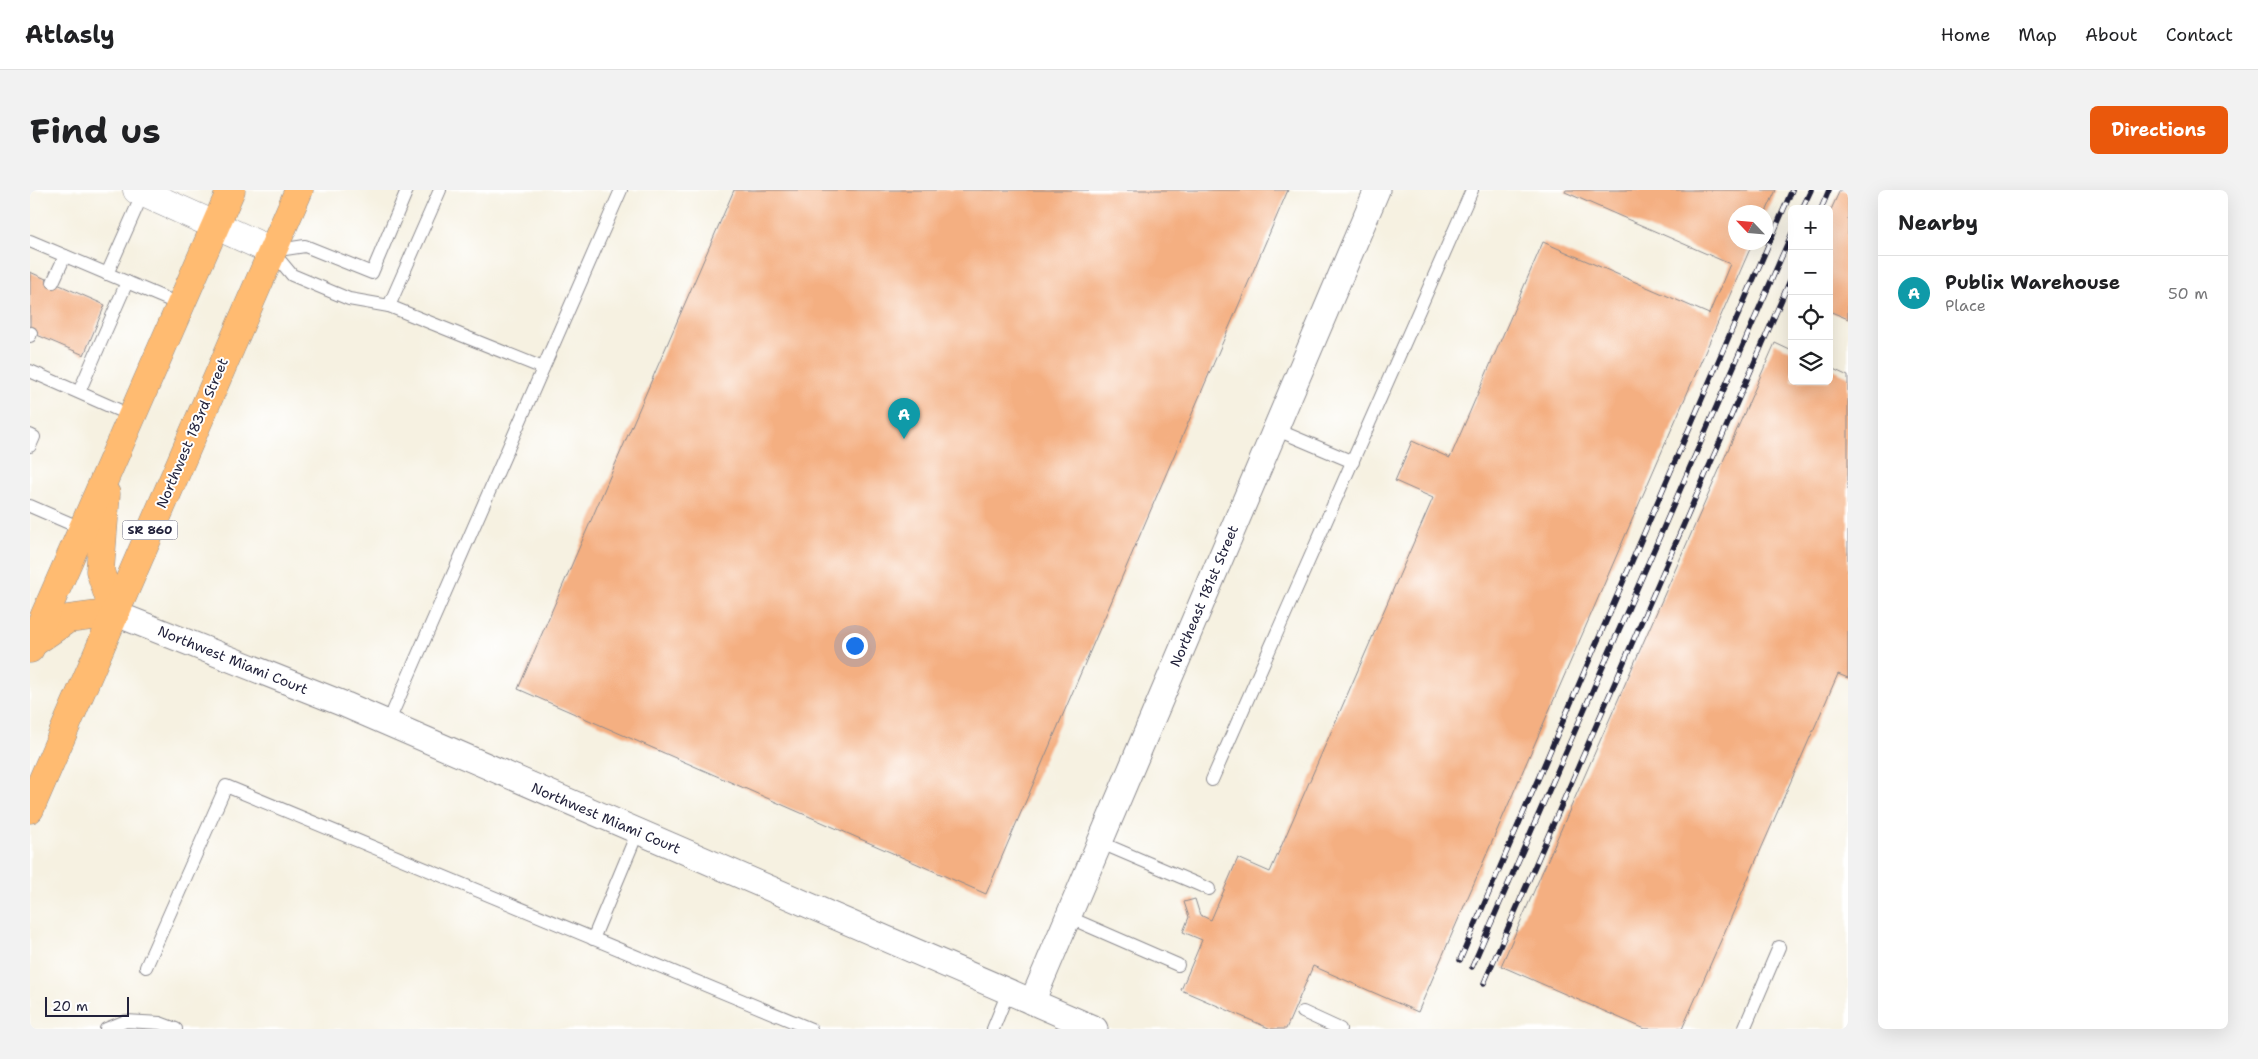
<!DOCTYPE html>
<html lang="en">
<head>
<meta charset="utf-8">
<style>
  :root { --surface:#fff; --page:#f2f2f2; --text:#202124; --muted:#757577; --line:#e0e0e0; --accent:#ea580c }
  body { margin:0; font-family:"Shantell Sans",sans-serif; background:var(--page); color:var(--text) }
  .controls { position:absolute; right:15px; top:15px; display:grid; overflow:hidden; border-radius:8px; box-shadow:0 5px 20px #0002 }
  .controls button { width:45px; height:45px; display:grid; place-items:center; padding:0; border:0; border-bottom:1px solid var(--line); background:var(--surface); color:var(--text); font:25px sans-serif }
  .compass { position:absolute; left:1698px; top:15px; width:45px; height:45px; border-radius:50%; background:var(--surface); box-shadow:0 5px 20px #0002; rotate:296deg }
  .scale { position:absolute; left:15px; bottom:12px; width:84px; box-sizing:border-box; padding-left:5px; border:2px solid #22223b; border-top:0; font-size:14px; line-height:18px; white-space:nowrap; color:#22223b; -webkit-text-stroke:4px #fff; paint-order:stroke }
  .you { position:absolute; left:824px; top:455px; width:18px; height:18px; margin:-12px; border:4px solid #fff; border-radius:50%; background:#1a73e8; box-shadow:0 0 0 8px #1a73e833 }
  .badge { display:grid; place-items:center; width:32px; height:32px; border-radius:50%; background:var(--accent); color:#fff; font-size:16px; font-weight:700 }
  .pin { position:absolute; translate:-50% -41px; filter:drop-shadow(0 1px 2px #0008) }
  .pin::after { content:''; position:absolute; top:26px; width:18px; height:15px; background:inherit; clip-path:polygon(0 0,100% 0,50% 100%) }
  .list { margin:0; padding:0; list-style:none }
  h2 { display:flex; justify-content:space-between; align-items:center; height:65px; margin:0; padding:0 20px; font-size:21px }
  h2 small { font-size:16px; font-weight:400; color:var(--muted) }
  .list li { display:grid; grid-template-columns:32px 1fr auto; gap:15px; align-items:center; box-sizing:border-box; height:75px; padding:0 20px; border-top:1px solid var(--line) }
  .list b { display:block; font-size:19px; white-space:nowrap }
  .list p { margin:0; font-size:16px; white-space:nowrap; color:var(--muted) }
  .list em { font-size:16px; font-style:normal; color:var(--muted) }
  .icon { flex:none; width:28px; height:28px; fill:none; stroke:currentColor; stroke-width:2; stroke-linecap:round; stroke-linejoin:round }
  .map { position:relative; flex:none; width:1818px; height:839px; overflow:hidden; border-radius:8px }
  header { display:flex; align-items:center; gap:30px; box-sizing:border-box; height:70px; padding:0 25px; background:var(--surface); border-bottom:1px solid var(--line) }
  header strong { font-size:24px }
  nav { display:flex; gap:28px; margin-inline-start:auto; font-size:18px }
  .intro { display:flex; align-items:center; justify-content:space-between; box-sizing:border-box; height:120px; padding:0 30px }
  h1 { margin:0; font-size:35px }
  .button { padding:12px 22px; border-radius:8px; background:var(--accent); color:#fff; font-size:18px; font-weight:700 }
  main { display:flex; gap:30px; padding:0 30px }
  aside { flex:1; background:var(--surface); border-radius:8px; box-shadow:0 5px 20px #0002 }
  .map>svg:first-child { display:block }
</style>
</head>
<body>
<header>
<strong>Atlasly</strong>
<nav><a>Home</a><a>Map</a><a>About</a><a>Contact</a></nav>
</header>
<div class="intro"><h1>Find us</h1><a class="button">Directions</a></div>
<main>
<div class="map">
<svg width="1818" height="839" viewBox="0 0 1818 839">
  <rect width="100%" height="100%" fill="#fff"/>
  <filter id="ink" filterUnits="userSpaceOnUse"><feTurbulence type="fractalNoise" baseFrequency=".02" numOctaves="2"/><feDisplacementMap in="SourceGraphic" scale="10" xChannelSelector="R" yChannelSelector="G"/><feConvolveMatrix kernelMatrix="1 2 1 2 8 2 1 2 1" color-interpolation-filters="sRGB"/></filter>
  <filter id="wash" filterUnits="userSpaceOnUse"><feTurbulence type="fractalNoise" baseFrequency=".0096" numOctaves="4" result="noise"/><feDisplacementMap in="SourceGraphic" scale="20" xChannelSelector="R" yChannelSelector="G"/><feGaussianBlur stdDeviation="1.12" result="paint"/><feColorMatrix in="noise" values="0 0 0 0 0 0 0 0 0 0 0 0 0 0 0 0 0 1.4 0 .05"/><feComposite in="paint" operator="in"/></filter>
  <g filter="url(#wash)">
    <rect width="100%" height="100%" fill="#f6f1e1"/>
    <g id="blocks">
      <!-- building -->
      <g fill="#f4af81">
        <path d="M704 0H1258L956 704 488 499Z"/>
        <path d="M1536 0H1746L1736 22H1706V52H1723L1388 822 1283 776 1256 839H1241L1151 800 1172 750 1153 742 1159 727 1154 712 1165 709 1170 725 1181 730 1208 668 1240 682 1403 308 1365 291 1382 251 1420 268 1513 52 1679 124 1700 74 1535 2Z"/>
        <path d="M1810 0H1818V129L1799 121V24Z"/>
        <path d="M0 82 75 115 54 165 0 142Z"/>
        <path d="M1745 153 1762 161V191H1799V177L1818 186V488L1808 484 1652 839H1615L1471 776Z"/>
      </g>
    </g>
  </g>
  <g filter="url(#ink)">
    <use href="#blocks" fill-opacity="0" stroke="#8c8a8e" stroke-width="1"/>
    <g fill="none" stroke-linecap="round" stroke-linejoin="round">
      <!-- service casing -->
      <g stroke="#8c8a8e" stroke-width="14">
        <g id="service">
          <path d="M0 51 151 115"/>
          <path d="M242 61 262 85 319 109 359 116 410 0"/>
          <path d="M242 61 275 56 342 83 377 0"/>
          <path d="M77 84 113 3"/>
          <path d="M23 92 35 66"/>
          <path d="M359 116 513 178"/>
          <path d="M0 146 1 143"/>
          <path d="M0 181 102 226"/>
          <path d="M49 202 97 92"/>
          <path d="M1245 239 1323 272"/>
          <path d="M0 245 4 247 0 256"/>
          <path d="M0 316 53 339"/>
          <path d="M358 533 591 0"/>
          <path d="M1182 590 1442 0"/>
          <path d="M1069 652 1179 699"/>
          <path d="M1038 727 1148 775"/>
          <path d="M563 749 608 641"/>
          <path d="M116 777 196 596 781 839"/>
          <path d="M1273 822 1310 839"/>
          <path d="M76 839 96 831 130 833 146 839"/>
          <path d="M963 839 978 802"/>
          <path d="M1714 839 1749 757"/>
        </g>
      </g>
      <!-- minor casing -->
      <g stroke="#8c8a8e" stroke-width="27">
        <g id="minor">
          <path d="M84 423 316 515 1065 839"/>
          <path d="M1002 812 1347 0"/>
        </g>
      </g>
      <!-- tertiary casing -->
      <g stroke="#8c8a8e" stroke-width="29">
        <path id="tertiary" d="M107 0 242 61"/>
      </g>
      <!-- primary casing -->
      <g stroke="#8c8a8e" stroke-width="29">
        <g id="primary">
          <path d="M3 453 38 429 84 423 70 381 76 304"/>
          <path d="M0 459 201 0"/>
          <path d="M0 619 269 0"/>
        </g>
      </g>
      <!-- service -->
      <use href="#service" stroke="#fff" stroke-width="12"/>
      <!-- minor -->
      <use href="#minor" stroke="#fff" stroke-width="25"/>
      <!-- tertiary -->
      <use href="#tertiary" stroke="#fff" stroke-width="28"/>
      <!-- primary -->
      <use href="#primary" stroke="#ffbb71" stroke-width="28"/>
      <!-- rail casing -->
      <g stroke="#22223b" stroke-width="5.5">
        <g id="rail">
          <path d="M1772 19 1781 0"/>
          <path d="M1791 19 1799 0"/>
          <path d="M1430 770 1762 0"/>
          <path d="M1442 777 1762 43"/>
          <path d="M1454 793 1762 86"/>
        </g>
      </g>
      <!-- rail -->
      <use href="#rail" stroke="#fff" stroke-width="4" stroke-dasharray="11" stroke-linecap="butt"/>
    </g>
  </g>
  <g text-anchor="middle" stroke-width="4" stroke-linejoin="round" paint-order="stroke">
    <!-- shield labels -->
    <rect fill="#fff" stroke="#646476" stroke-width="1" x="92.5" y="330.5" width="55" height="19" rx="4"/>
    <g font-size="12" font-weight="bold" fill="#22223b">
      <text x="120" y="344">SR 860</text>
    </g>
    <!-- street labels -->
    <g font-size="14" fill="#22223b" stroke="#fff">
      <text transform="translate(162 243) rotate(-67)" y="5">Northwest 183rd Street</text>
      <text transform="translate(1174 406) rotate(-67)" y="5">Northeast 181st Street</text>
      <text transform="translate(203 470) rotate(22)" y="5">Northwest Miami Court</text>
      <text transform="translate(576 628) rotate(23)" y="5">Northwest Miami Court</text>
    </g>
  </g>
</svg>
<div class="controls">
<button>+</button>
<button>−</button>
<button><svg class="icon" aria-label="locate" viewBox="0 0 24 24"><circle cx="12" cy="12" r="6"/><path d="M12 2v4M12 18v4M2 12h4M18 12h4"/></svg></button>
<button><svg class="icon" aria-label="layers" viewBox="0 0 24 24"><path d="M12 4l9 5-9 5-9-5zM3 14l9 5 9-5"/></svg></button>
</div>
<svg class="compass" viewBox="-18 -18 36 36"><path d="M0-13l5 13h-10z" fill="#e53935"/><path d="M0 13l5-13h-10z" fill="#757577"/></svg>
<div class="scale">20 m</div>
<div class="you"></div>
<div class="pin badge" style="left:874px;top:249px;background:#0f9aa8">A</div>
</div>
<aside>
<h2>Nearby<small></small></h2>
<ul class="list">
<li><span class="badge" style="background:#0f9aa8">A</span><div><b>Publix Warehouse</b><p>Place</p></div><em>50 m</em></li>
</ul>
</aside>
</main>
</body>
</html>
